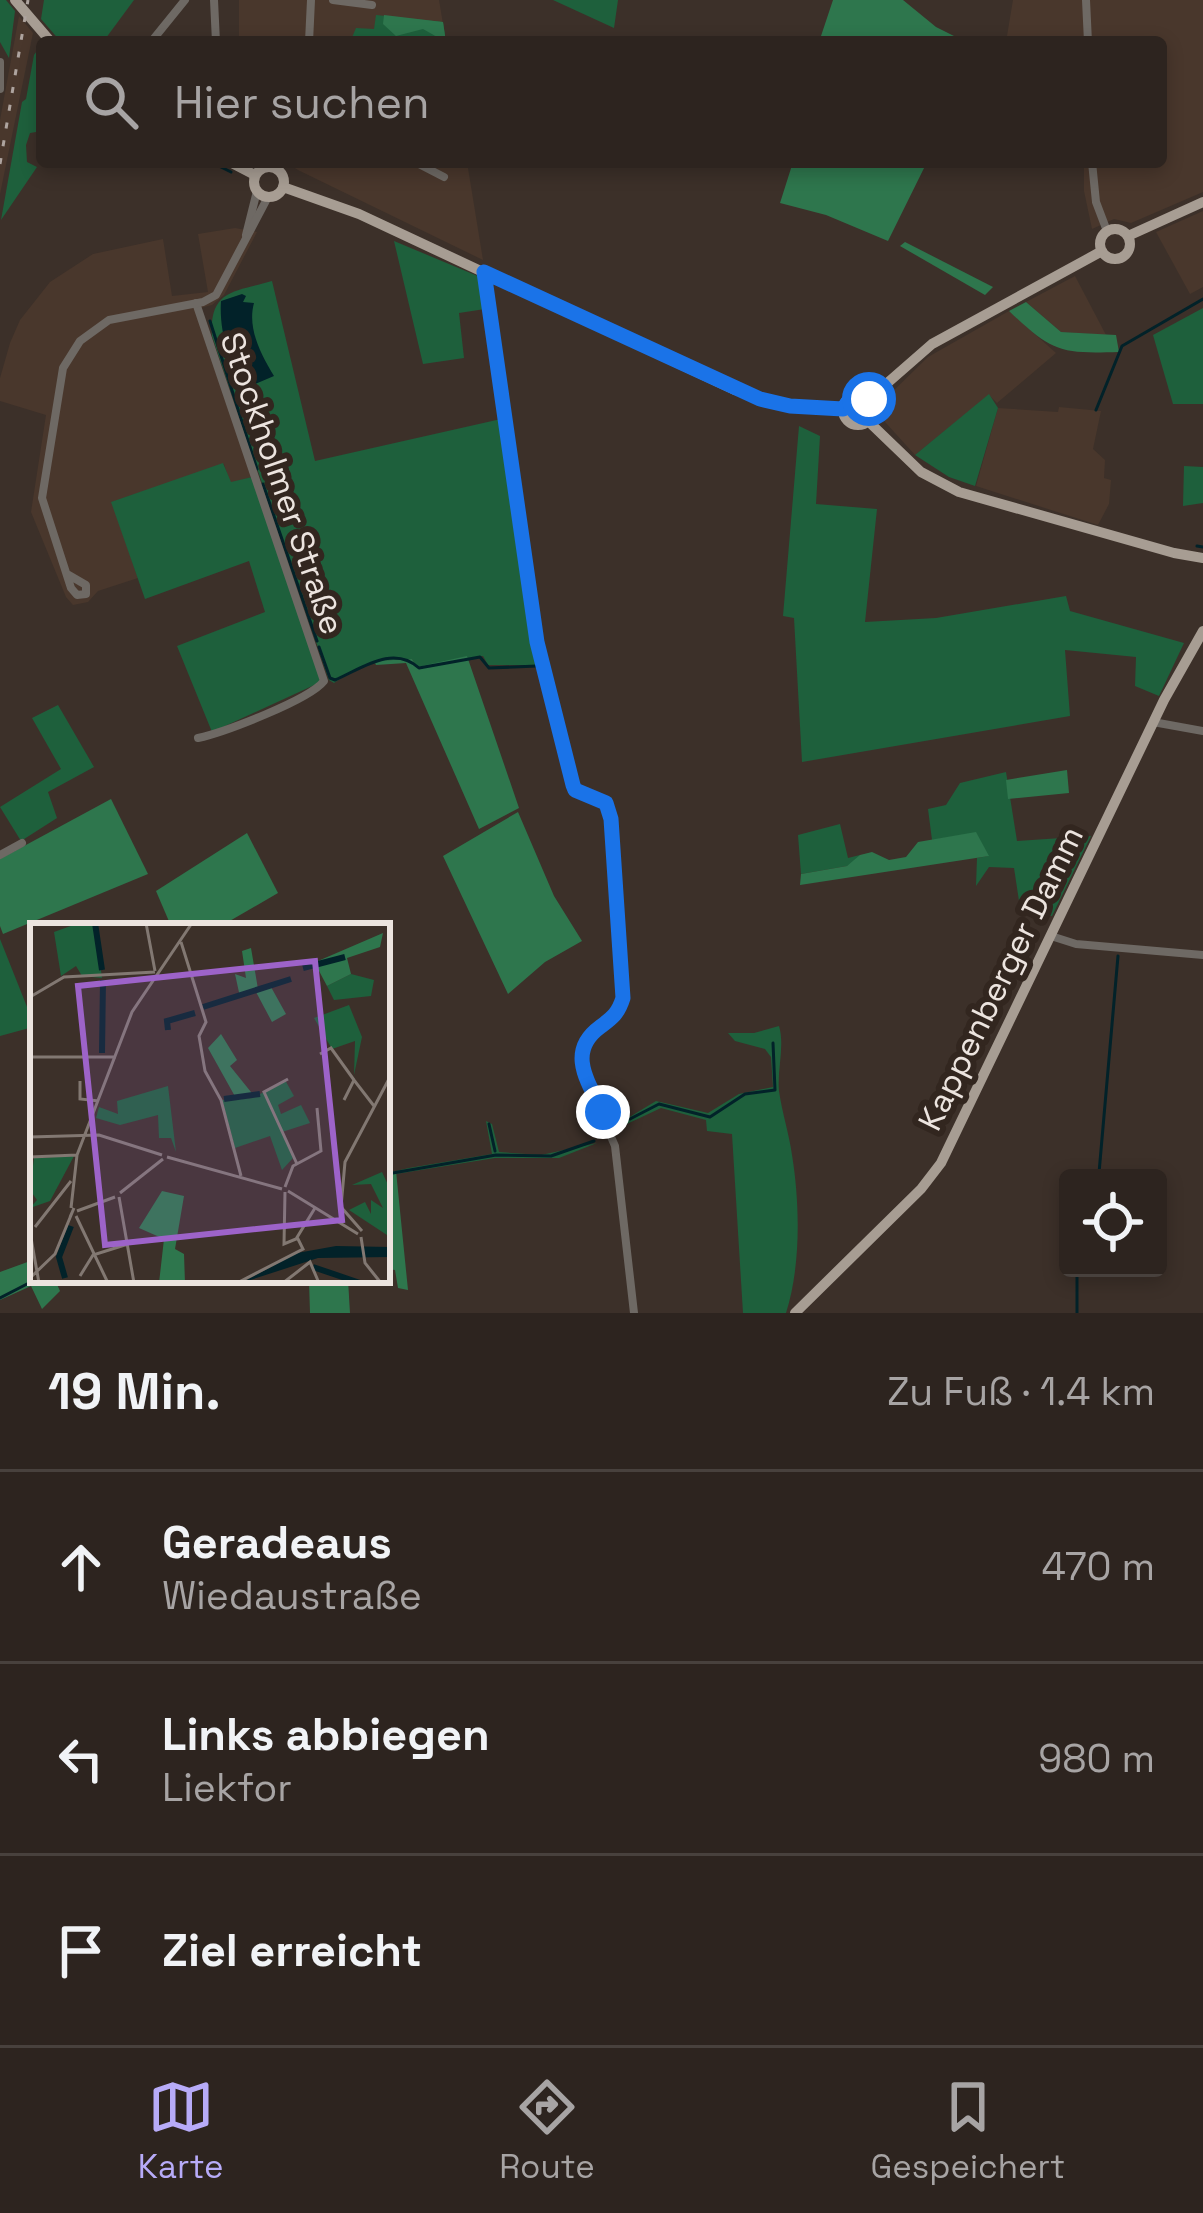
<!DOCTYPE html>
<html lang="de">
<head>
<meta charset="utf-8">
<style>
  :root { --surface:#2d241f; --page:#352c28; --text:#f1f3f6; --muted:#a7a4a4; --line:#48413d; --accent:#b7abf8 }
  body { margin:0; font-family:"Space Grotesk",sans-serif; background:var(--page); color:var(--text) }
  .controls { position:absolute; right:36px; bottom:36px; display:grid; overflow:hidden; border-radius:12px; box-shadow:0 6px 18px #0003 }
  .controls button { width:108px; height:108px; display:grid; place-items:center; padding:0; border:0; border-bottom:3px solid var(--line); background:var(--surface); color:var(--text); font:60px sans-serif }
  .stop { position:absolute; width:36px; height:36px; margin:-27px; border:9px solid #1a73e8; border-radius:50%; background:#fff }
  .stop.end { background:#1a73e8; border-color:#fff; box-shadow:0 3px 12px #0008 }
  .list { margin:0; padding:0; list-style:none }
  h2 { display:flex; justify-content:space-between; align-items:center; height:156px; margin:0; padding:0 48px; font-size:51px }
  h2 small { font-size:39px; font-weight:400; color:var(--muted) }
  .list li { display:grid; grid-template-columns:78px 1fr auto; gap:36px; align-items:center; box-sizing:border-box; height:192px; padding:0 48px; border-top:3px solid var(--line) }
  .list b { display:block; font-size:45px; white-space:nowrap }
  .list p { margin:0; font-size:39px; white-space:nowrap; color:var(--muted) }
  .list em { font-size:39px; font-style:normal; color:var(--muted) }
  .icon { flex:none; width:66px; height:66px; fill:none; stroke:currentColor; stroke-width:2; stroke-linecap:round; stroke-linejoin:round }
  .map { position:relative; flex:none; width:1203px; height:1313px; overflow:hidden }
  .search { position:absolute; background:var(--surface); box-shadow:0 6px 18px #0003; left:36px; right:36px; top:36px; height:132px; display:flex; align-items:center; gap:30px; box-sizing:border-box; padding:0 42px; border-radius:12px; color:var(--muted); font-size:45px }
  .sheet { height:732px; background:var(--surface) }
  nav { display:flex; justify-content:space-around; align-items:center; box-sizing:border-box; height:168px; border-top:3px solid var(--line); background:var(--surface); font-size:33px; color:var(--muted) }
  nav a { display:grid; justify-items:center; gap:6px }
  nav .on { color:var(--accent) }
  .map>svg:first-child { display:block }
</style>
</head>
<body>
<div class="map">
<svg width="1203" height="1313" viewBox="0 0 1203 1313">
  <rect width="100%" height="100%" fill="#3c3029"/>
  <!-- built -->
  <g fill="#49372c">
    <path d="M239 0H439L446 42H239Z"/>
    <path d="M1013 0H1203V192L1131 223 1114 219 1092 229 1084 191V162H1161V42H1006Z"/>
    <path d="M19 16 33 33 0 194V120Z"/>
    <path d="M284 162H467L483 260 300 171Z"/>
    <path d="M1203 211V287L1190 294 1156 232Z"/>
    <path d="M235 228 257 232 224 295 212 305 196 309 252 477 230 483 224 464 112 502 138 578 98 591 88 602 73 605 66 597 31 512 46 415 0 401V378L10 343 20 320 50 282 93 254 163 239 172 296 208 292 198 234Z"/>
    <path d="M1075 276 1106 335 1061 332 1026 302Z"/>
    <path d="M1009 311 1056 353 997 403 989 395 915 455 885 422 886 398 928 357Z"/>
    <path d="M1059 407 1101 411 1093 449 1105 460 1104 478 1111 480 1109 504 1098 525 976 486 998 408 1058 412Z"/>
  </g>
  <!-- green -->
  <g fill="#1e603c">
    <path d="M0 0H6L15 11 9 58 0 42Z"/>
    <path d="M44 0H134L103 42H61L41 19Z"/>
    <path d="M553 0H618L614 28Z"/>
    <path d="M376 15 443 22 446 42H350L356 28 374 29Z"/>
    <path d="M42 44V131L30 133 26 145 27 162 37 167 1 220 22 102 26 99 34 55Z"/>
    <path d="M394 241 480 277 485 309 459 313 464 358 423 364Z"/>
    <path d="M272 281 315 461 501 419 539 665H488L483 656 417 667 412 659C380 659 361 665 334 683L329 680 212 336C209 289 236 292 272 281Z"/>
    <path d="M1203 308V404H1173L1153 335Z"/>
    <path d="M989 394 998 408 975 486 949 477 915 455Z"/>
    <path d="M799 426 820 436 816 504 877 509 865 622 936 618 1066 596 1070 611 1184 643 1159 696 1135 686 1136 657 1065 650 1070 716 802 762 794 618 783 616Z"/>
    <path d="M223 463 231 482 252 477 323 681 212 732 177 646 265 612 249 561 145 599 111 502Z"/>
    <path d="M1184 466 1203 467V503L1183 506Z"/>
    <path d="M58 705 94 767 48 792 57 818 21 841 0 807 61 769 32 718Z"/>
    <path d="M1006 772 1017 841 1091 836 1052 916 1021 914 1014 868 989 867 976 886 977 858 988 856 976 833 932 840 928 809 946 805 960 783Z"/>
    <path d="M840 824 848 858 860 855 858 860 847 866 801 874 798 835Z"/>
    <path d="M0 939 33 1022V1027L0 1036Z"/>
    <path d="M779 1026C785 1046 777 1069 779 1091 782 1112 789 1134 792 1155 800 1204 801 1266 786 1313H743L732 1134 707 1131 706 1120 661 1108 614 1130 613 1127 656 1101 708 1113 739 1094 773 1087 771 1057 765 1049 735 1041 728 1033H754Z"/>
    <path d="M486 1121 492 1124 499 1152 541 1155 597 1143 559 1158H495L396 1174V1171L409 1168 492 1154Z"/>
  </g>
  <!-- forest -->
  <g fill="#2e764d">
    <path d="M833 0H903L936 27 966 42H819Z"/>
    <path d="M384 15 443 22 446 42 423 29 396 36 383 24Z"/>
    <path d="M793 162H927L888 241 826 215 780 203Z"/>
    <path d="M905 242 993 287 985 295 900 246Z"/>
    <path d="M1026 302 1061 332 1116 335 1119 352C1060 354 1052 352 1009 311Z"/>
    <path d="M467 656 519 808 479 829 406 663 376 665 374 661 412 659 417 667Z"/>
    <path d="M1067 770 1069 793 1008 799 1006 780Z"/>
    <path d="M111 799 148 874 3 934 0 926V859Z"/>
    <path d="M518 812 554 896 582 941 545 962 508 994 443 856Z"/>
    <path d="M976 832 989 856 800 885 801 874 847 866 860 855 872 852 889 860 906 857 918 842Z"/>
    <path d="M247 833 278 893 221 926H171L156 891Z"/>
    <path d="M396 1171 408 1290 398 1288 395 1270 387 1269V1173Z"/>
    <path d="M33 1260V1280H55L60 1291 42 1309 31 1286 0 1300V1272Z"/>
    <path d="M309 1280H348L350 1313H310Z"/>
  </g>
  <!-- water -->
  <path fill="#022229" d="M242 294 246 296 243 302 254 303C247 328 261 355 274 376L253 385C228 371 219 329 221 301Z"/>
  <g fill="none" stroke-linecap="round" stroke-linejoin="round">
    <!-- stream -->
    <g stroke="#022229" stroke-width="3">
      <path d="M211 162 231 172"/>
      <path d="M210 321 257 469"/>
      <path d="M1096 410 1122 346 1203 299"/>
      <path d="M263 484 317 641"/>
      <path d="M1197 546 1203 547"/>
      <path d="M319 647 330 678 335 680C361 669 393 644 419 668L480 657 489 668 537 666"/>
      <path d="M630 1119 659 1104 710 1117 745 1094 775 1090 773 1043"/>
      <path d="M489 1124 495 1151"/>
      <path d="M387 1174 496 1155 551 1156 594 1141"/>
      <path d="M1086 1178 1099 1173 1118 956"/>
      <path d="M0 1298 27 1284H63"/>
      <path d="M1077 1313V1268"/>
    </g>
    <!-- minor -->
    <g stroke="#6e6964" stroke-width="8">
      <path d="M214 0 216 42"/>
      <path d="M333 0 372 5"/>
      <path d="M1086 0 1088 42"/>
      <path d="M151 42 185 0"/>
      <path d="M309 42 311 0"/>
      <path d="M0 62V89"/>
      <path d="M415 162 444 177"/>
      <path d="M1092 162 1096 202 1107 231"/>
      <path d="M274 168 276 162"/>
      <path d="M246 235 257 191"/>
      <path d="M484 272 537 642 573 785 575 790 601 799 611 819 623 998C613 1027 581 1031 580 1065L615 1146 634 1313"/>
      <path d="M196 303 324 681C309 700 225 732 198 738"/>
      <path d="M67 574 86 585V594L77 595 71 588 42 498 63 368 80 341 109 320 203 302 216 295 268 197"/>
      <path d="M1153 722 1203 731"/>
      <path d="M0 855 22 843"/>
      <path d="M1051 936 1076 944 1203 955"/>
    </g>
    <!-- major -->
    <g stroke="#a79d93" stroke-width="10">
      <path d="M15 0 51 42"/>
      <path d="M230 162 255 175"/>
      <circle cx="269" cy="182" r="15"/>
      <path d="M283 187 359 214 735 390 790 406 843 409"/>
      <circle cx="1115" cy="244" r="15"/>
      <path d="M1128 236 1203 202"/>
      <circle cx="858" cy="410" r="15"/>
      <path d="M869 399 932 344 1102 251"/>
      <path d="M868 421 921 472 959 492 1174 553 1203 558"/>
      <path d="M795 1313 921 1189 941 1163 1164 700 1203 631"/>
    </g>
    <!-- rail -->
    <path stroke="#aea49f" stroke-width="3" stroke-dasharray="6 12" stroke-linecap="butt" d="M0 164 28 0"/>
  </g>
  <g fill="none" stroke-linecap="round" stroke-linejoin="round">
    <!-- route -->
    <path stroke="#1a73e8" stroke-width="15" d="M603 1112C588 1082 566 1052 600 1027 612 1018 618 1014 623 998L611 819 606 803 575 790 573 785 537 642 484 272 760 399 790 406 843 409 852 396 869 399"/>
  </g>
  <g text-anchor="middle" stroke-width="12" stroke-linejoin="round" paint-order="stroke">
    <!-- street labels -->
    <g font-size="33" fill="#ece4df" stroke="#32261f">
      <text transform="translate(283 483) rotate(71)" y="12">Stockholmer Straße</text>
      <text transform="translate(1000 978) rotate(-64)" y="12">Kappenberger Damm</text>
    </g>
  </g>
  <!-- overview -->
  <g transform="translate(30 923)">
    <rect width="360" height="360" fill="#3c3029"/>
    <path d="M49 0H65L72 55 52 53 46 43 31 53 24 9ZM321 51 344 57 341 73 304 77 297 63ZM319 82 332 114 324 152 325 118 302 126 284 95ZM255 157 264 173 248 182 251 191 271 182 280 200 252 209 263 235 252 247 240 213 205 225 192 177 223 175ZM138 163 146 229 141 215H129L128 192 90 202 66 195 69 184 88 191 87 178ZM44 233 20 278 0 285 7 277 0 267 4 235ZM352 249 360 266V314L319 287 335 279 341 291V277L353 285 341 261 322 262Z" fill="#1e603c"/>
    <path d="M353 10 350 24 317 35 321 51 297 63 288 46 274 44ZM221 25 228 66 241 64 256 91 242 99 226 69 210 74 205 51 216 55 212 28ZM191 111 207 137 200 143 225 174 207 177 178 125ZM132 268 154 273 145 326 154 331 155 360H129L134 316 109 305Z" fill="#2e764d"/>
    <path d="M306 323 360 324V334L288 335 211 360 267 330Z" fill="#022229"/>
    <path fill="none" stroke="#022229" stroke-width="6" d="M65 0 72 47M273 45 315 34M173 84 261 56M138 107 137 98 165 90M72 130 73 57M194 176 230 171M283 344 330 360M35 355 29 334 41 303"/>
    <path fill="none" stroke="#827872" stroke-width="3" d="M116 0 125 48M151 19 176 99 169 113 175 148 191 177 211 253M0 74 34 54 125 49M290 131 301 125 324 157M0 134H86M258 156 234 169 267 241M50 158V176L69 178M314 177 324 157 344 183M0 214 69 212 132 232M0 234 47 232M137 234 252 266M255 264 263 243 291 228 287 185M258 268 328 311M255 269 254 321 266 316 285 285M90 270 133 236M89 274 104 360M41 285 47 232 102 89 162 0M47 288 85 274M46 293 78 360M5 304 41 258M332 308 311 284 315 239 360 154M0 309 9 360M331 314 335 340 351 360M50 353 63 332 98 321M0 355 25 331 44 285 40 294M207 360 273 326 267 314M253 360 280 339 289 360"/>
    <path fill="#9d63c9" fill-opacity="0.15" stroke="#9d63c9" stroke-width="6" d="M285 38 312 297 75 322 48 63Z"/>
    <rect width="360" height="360" fill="none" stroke="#ece4df" stroke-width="6"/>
  </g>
</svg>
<div class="controls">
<button><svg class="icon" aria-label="locate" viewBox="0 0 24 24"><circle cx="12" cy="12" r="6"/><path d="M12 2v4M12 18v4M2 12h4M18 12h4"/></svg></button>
</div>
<div class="stop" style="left:869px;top:399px"></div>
<div class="stop end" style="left:603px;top:1112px"></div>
<div class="search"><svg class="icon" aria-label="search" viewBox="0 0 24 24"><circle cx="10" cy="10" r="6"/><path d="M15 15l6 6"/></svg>Hier suchen</div>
</div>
<section class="sheet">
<h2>19 Min.<small>Zu Fuß · 1.4 km</small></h2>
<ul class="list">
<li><svg class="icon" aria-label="ahead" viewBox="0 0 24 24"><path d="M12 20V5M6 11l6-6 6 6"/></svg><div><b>Geradeaus</b><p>Wiedaustraße</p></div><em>470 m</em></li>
<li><svg class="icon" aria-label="left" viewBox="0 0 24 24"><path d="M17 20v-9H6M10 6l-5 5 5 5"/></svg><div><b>Links abbiegen</b><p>Liekfor</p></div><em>980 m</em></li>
<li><svg class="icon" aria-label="arrive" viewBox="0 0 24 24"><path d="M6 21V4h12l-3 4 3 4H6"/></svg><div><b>Ziel erreicht</b></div></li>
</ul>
</section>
<nav>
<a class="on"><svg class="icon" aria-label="map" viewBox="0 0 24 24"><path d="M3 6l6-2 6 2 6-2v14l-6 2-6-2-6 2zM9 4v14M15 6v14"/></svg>Karte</a>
<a><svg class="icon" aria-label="directions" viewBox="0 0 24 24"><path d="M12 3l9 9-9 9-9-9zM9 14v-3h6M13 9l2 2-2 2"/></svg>Route</a>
<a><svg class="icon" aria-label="saved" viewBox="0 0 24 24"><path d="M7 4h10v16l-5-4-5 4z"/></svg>Gespeichert</a>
</nav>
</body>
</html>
